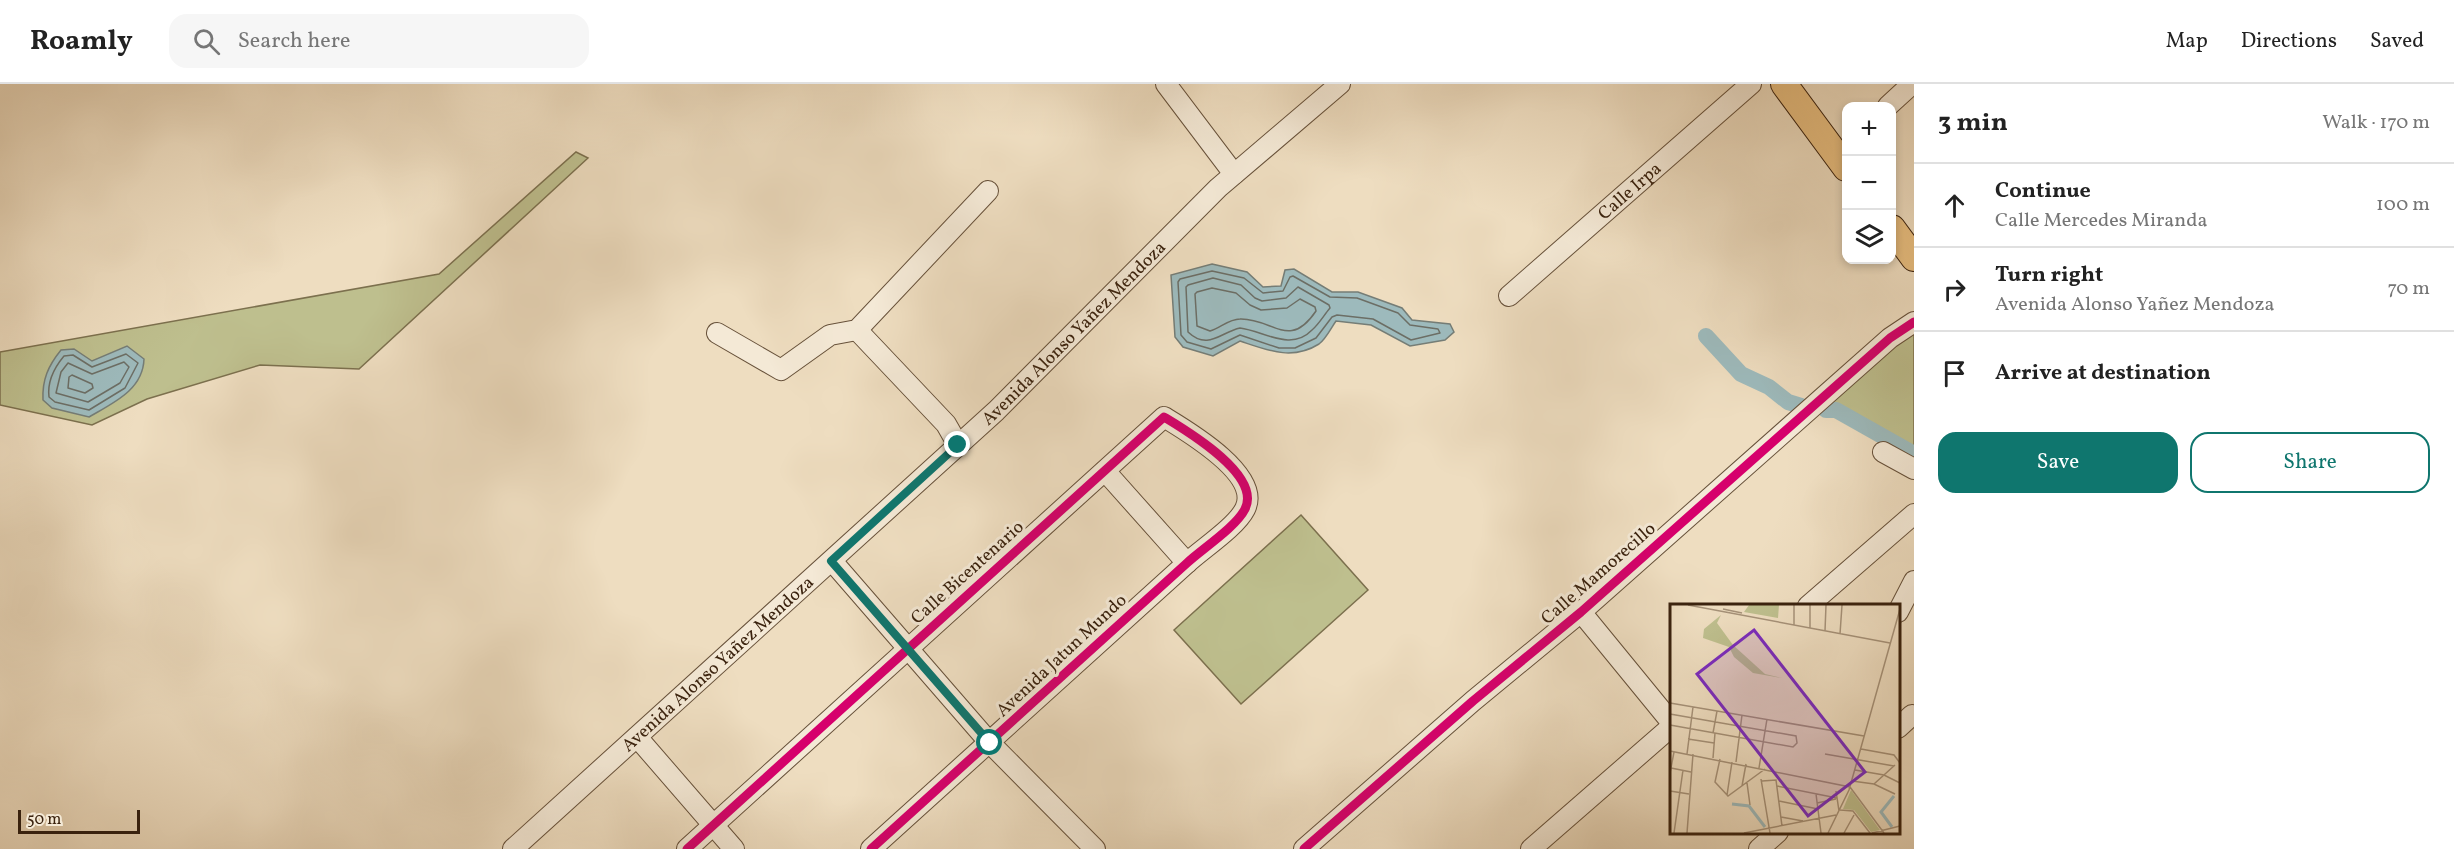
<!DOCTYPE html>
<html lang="en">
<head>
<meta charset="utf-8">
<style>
  :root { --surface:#fff; --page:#f6f6f6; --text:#222; --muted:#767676; --line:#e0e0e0; --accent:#0f766e }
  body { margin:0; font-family:Vollkorn,serif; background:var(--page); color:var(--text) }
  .controls { position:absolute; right:18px; top:18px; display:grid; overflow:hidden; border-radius:12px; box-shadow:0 3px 9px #0003 }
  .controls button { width:54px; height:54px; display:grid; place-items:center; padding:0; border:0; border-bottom:2px solid var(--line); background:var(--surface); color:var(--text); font:30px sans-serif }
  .scale { position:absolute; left:18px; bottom:15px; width:122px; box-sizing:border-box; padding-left:6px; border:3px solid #3a220e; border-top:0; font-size:16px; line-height:21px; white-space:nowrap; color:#3a220e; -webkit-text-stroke:4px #f4e9d6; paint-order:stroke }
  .stop { position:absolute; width:18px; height:18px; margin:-14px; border:4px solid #0f766e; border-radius:50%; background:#fff }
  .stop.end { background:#0f766e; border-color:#fff; box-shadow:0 2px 6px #0008 }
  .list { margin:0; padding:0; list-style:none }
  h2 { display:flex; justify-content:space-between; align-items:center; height:78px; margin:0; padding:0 24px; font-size:26px }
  h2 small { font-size:20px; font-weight:400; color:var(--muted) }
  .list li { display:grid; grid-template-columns:39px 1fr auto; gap:18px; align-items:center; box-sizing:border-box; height:84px; padding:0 24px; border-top:2px solid var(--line) }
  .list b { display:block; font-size:22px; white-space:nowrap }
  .list p { margin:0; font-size:20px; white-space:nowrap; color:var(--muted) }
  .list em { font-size:20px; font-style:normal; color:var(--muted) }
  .actions { display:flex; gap:12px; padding:18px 24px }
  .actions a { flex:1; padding:14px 0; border:2px solid var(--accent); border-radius:18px; text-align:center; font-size:21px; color:var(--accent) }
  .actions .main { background:var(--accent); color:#fff }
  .icon { flex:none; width:33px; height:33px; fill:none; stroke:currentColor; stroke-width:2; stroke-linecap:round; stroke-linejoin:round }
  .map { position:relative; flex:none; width:1914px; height:765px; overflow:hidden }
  header { display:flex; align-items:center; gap:36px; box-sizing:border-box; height:84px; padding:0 30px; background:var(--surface); border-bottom:2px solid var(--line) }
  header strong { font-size:28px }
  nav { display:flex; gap:33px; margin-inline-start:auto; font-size:21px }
  .search { width:420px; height:54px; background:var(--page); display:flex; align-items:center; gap:15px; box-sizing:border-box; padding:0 21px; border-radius:18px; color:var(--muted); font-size:22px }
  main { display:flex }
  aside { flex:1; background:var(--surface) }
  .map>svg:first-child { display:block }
</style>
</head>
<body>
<header>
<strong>Roamly</strong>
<div class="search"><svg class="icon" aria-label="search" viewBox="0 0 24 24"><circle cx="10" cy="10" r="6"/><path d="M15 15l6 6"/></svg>Search here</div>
<nav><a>Map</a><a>Directions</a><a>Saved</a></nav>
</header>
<main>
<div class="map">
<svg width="1914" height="765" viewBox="0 0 1914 765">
  <rect width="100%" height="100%" fill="#eeddc0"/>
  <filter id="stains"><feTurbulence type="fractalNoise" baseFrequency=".00333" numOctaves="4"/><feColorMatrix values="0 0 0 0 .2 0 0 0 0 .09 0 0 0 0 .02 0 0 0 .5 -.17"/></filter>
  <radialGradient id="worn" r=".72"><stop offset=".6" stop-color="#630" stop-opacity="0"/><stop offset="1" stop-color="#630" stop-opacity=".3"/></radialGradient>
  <!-- green -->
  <g fill="#bebf8e" stroke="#7c704e" stroke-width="1.5">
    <path d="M576 68 588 74 359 285 260 281 147 315 92 341 0 321V268L439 190Z"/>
    <path d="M1914 245V367L1830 316Z"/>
    <path d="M1301 431 1368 506 1241 620 1174 546Z"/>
  </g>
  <!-- water -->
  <g fill="#9dbabc" stroke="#757d76" stroke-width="1.5">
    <path d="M1212 180 1247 188 1263 203 1281 202 1285 186 1294 185 1332 208H1358L1402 224 1412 236 1450 240 1454 248 1445 256 1410 262 1371 241 1336 237C1331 244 1326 255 1319 260 1292 277 1267 266 1240 257L1213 272 1183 263 1175 253 1171 191Z"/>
    <path d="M127 262 144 275C143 306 113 319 89 333L52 324 43 316C42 296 48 282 61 266L74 265 92 277Z"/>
  </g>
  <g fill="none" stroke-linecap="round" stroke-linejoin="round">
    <!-- shore -->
    <g stroke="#6c6e65" stroke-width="1.5">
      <path d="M1212 187 1244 194 1263 209 1283 207 1290 193 1293 192 1330 213 1357 214 1398 229 1410 241 1438 245 1440 249 1411 256 1373 235 1337 231 1332 233 1316 254 1295 264H1279L1240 251 1211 265 1187 258 1181 251 1178 198 1180 195Z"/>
      <path d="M1213 194 1241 201 1255 214 1262 217 1286 214 1298 203 1329 221 1330 224C1324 231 1319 240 1312 246 1291 268 1264 247 1240 244 1221 248 1208 267 1188 248L1186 203 1188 201Z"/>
      <path d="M1212 204 1236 209 1250 221 1261 226 1287 224 1300 215 1315 223 1316 227C1289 267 1273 234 1240 235 1229 235 1220 244 1210 247L1197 242 1195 210 1197 208Z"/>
      <path d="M126 270 138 279 125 304 89 326 55 318 49 313C47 297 54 284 64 272L73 271 92 283Z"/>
      <path d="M124 278 129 283 120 299 88 318 56 309 61 288 68 279 92 290Z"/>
      <path d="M72 291 92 300 93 304 85 309 68 304 69 293Z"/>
    </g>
    <!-- canal -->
    <g stroke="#9dbabc" stroke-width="16">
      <path d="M1706 252 1741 290 1769 303 1788 318 1801 322"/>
      <path d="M1826 326H1836L1914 370"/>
    </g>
    <!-- minor casing -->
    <g stroke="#67513a" stroke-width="22">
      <g id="minor">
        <path d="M1166 0 1234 90"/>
        <path d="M1888 22 1912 0"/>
        <path id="s1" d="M1509 212 1751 0"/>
        <path d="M857 246 946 340 958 361"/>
        <path d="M717 249 781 286 830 251 857 246 988 107"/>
        <path d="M1883 368 1914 385"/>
        <path d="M1105 387 1187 479"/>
        <path d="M832 477 990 659 1095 765"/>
        <path d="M1808 522 1914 430"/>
        <path d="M1581 528 1671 638"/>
        <path d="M1898 528 1914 497"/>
        <path d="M1898 644 1912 631"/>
        <path d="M637 653 734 765"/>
        <path id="s2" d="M513 765 996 327 1218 104 1340 0"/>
        <path d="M687 765 1164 333C1187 347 1262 391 1245 425 1236 443 1202 465 1187 479L871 765"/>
        <path d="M1304 765 1473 617 1581 528 1890 254 1914 238"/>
        <path d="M1531 765 1671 643"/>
        <path d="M1759 765 1778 748"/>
      </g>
    </g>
    <!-- major casing -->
    <g stroke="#3a220e" stroke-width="28">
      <g id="major">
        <path d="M1784 0 1846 84"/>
        <path d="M1892 144 1914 174"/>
      </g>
    </g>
    <!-- minor -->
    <use href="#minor" stroke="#f4e9d6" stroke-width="20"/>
    <!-- major -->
    <use href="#major" stroke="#e7be80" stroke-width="26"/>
    <!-- cycleway casing -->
    <g stroke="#f4e9d6" stroke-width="13">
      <g id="cycleway">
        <path d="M687 765 1164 333C1187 347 1262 391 1245 425 1236 443 1202 465 1187 479L871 765"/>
        <path d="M1304 765 1473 617 1581 528 1890 254 1914 238"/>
      </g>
    </g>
    <!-- cycleway -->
    <use href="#cycleway" stroke="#d6006c" stroke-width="9"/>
  </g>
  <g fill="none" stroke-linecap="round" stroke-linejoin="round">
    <!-- route -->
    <path stroke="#0f766e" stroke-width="8" d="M958 361 831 477 990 659"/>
  </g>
  <g text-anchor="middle" stroke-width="6" stroke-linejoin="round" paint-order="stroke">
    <!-- street labels -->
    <g font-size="18" fill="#3a220e" stroke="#f4e9d6">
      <text dy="6" stroke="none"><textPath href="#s1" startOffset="160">Calle Irpa</textPath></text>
      <text dy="6" stroke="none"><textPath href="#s2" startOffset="762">Avenida Alonso Yañez Mendoza</textPath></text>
      <text transform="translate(967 488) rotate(-42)" y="6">Calle Bicentenario</text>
      <text transform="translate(1598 489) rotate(-41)" y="6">Calle Mamorecillo</text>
      <text transform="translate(1061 571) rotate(-43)" y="6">Avenida Jatun Mundo</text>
      <text dy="6" stroke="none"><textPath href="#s2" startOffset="276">Avenida Alonso Yañez Mendoza</textPath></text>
    </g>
  </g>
  <!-- overview -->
  <g transform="translate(1670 520)">
    <rect width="230" height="230" fill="#eeddc0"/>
    <path d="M79 1H109L108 14 74 8ZM51 11 47 19 63 41 95 70 112 74 83 69 64 53 59 43 33 34 34 25ZM181 186 210 226 201 228 184 206 173 205Z" fill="#bebf8e"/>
    <path fill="none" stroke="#9dbabc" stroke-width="3" d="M62 200 79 202 95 223M222 223 211 208 224 192"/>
    <path fill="none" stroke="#a69279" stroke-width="1.5" d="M18 1 220 39M53 5 72 9M124 21V1M140 24V1M155 27 156 1M170 30 172 1M0 99 194 132M0 110 126 132 127 139 123 143 0 121M43 129 47 107M18 135 44 139M191 145 224 151 230 159M0 147 180 183 214 229M17 150 23 103M155 150 224 162M43 154 45 129M50 155 45 178 58 192 95 165M66 158 72 111M1 164 21 168M89 164 97 115M185 166 214 171 230 179M0 169 4 148M91 175 100 229M92 177 106 176 112 222M182 177 204 180 225 190M77 179 80 201M204 180 225 161M72 182 76 160M107 182 167 194M0 187 19 190M166 187 169 207M146 190 151 229M57 191 62 158M109 197 148 205M147 199 166 195M170 206 183 207 200 229M111 213 133 217M4 229 13 166M17 229 23 150M74 229 166 211M158 229 179 186 230 5M174 229 184 211M202 229 230 222"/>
    <path fill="#7b2cbf" fill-opacity="0.15" stroke="#7b2cbf" stroke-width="3" d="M84 26 195 168 138 212 27 70Z"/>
    <rect width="230" height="230" fill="none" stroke="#3a220e" stroke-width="3"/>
  </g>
  <rect width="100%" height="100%" filter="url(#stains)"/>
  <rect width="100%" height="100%" fill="url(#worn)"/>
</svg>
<div class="controls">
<button>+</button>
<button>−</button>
<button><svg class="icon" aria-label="layers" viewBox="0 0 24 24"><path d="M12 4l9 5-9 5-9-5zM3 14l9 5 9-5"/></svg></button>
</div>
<div class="scale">50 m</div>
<div class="stop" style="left:990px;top:659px"></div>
<div class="stop end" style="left:958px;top:361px"></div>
</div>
<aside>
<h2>3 min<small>Walk · 170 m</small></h2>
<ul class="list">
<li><svg class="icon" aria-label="ahead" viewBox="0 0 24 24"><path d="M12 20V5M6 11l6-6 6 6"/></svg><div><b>Continue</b><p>Calle Mercedes Miranda</p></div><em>100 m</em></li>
<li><svg class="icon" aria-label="right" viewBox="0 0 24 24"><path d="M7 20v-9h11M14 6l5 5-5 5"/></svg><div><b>Turn right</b><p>Avenida Alonso Yañez Mendoza</p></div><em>70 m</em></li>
<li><svg class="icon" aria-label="arrive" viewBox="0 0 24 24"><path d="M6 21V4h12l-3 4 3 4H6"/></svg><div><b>Arrive at destination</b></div></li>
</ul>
<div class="actions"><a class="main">Save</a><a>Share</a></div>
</aside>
</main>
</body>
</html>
